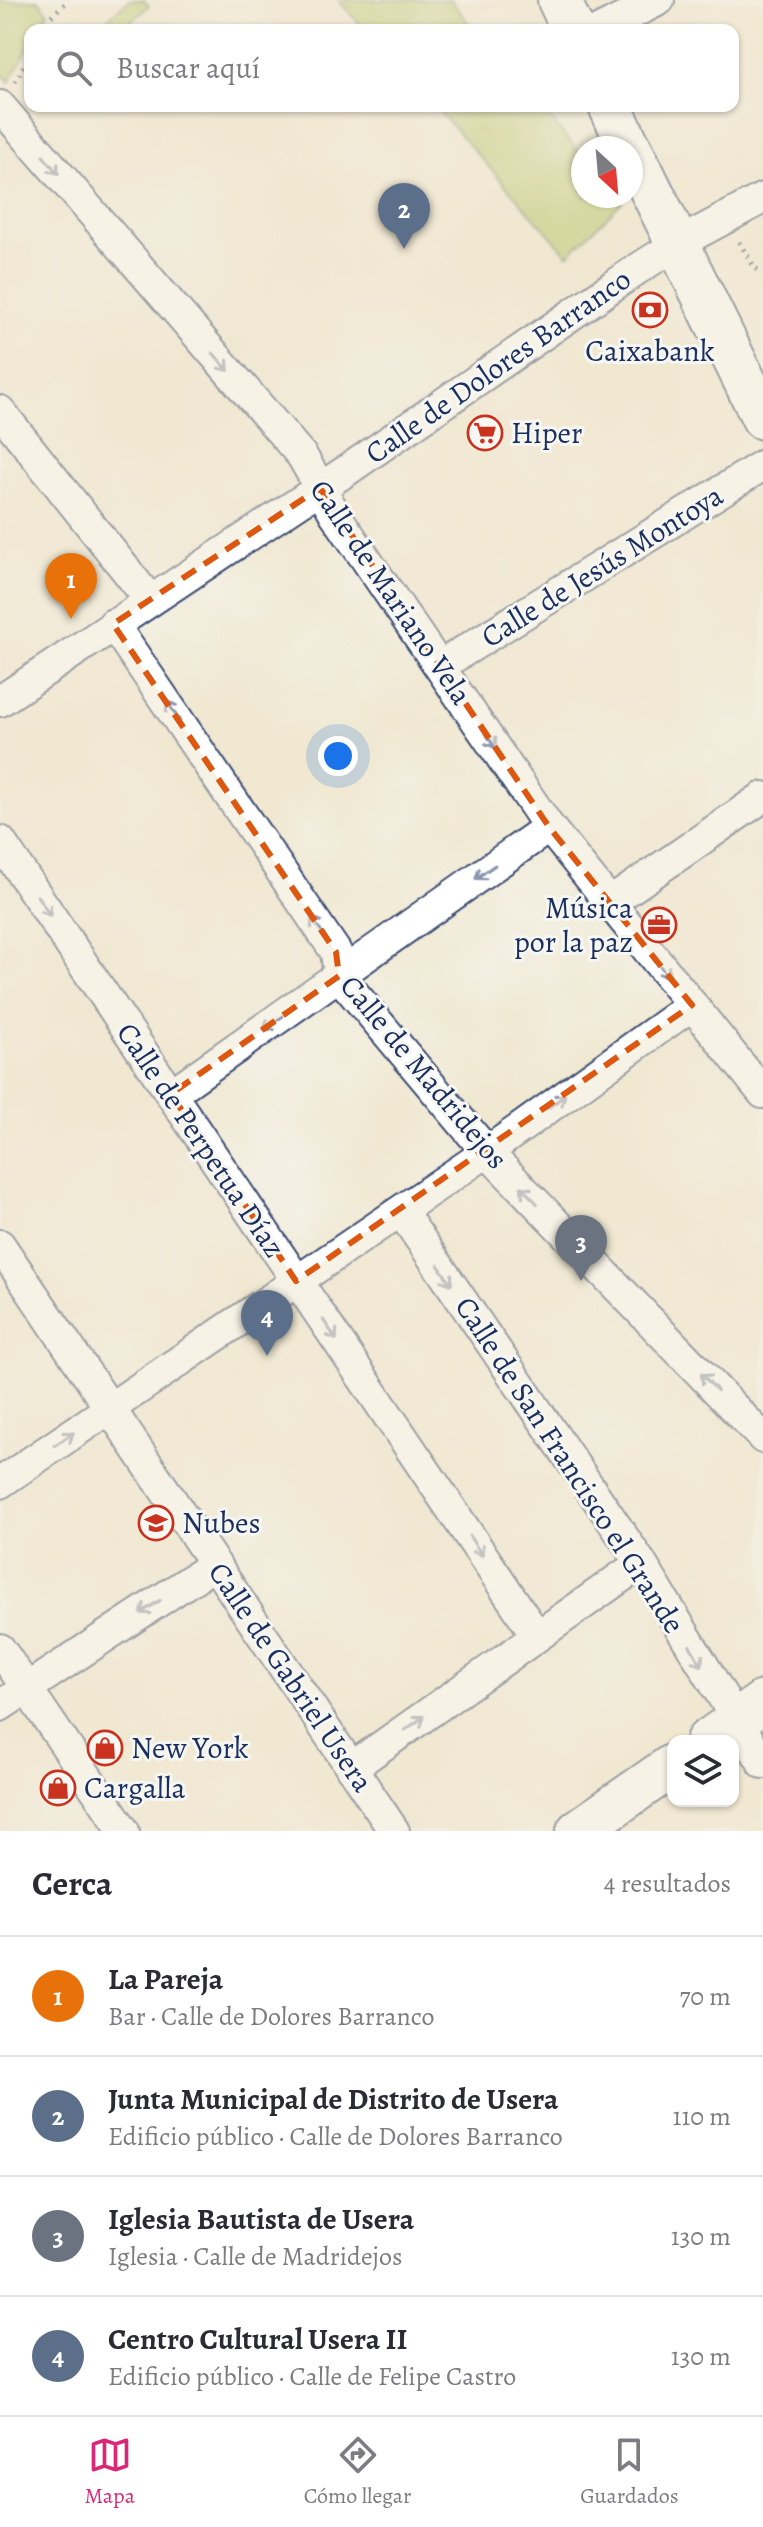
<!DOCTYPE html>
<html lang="es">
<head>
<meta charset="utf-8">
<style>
  :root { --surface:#fff; --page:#f7f7f7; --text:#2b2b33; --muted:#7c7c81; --line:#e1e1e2; --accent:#db2777 }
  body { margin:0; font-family:Alegreya,serif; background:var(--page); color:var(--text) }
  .controls { position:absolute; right:24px; bottom:24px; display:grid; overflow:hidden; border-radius:16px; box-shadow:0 2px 6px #0004 }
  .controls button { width:72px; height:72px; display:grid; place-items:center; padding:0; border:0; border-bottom:2px solid var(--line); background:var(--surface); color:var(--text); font:40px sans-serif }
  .compass { position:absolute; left:571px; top:136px; width:72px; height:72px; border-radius:50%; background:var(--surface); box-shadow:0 2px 6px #0004; rotate:154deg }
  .you { position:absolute; left:338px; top:756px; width:28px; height:28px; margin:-20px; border:6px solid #fff; border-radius:50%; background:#1a73e8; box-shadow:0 0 0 12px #1a73e833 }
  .badge { display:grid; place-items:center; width:52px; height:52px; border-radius:50%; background:var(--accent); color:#fff; font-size:26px; font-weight:700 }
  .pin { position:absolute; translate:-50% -66px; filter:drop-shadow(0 2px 4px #0008) }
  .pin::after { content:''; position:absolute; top:42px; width:28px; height:24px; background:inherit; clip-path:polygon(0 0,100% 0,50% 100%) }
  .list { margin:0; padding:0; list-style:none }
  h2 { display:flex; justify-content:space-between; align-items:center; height:104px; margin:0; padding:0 32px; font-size:34px }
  h2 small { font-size:26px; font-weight:400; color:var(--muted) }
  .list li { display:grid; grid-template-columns:52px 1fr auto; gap:24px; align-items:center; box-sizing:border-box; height:120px; padding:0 32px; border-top:2px solid var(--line) }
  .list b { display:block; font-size:30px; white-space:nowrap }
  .list p { margin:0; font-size:26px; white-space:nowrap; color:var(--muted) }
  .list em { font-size:26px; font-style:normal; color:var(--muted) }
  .icon { flex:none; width:44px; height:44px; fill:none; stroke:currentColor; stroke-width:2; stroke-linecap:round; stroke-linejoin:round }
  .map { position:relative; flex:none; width:763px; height:1831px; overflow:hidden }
  .search { position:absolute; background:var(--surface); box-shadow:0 2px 6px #0004; left:24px; right:24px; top:24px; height:88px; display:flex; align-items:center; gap:20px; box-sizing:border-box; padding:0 28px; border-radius:16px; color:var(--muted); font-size:30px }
  .sheet { height:584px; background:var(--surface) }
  nav { display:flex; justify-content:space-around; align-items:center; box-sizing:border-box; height:112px; border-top:2px solid var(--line); background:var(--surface); font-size:22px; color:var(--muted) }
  nav a { display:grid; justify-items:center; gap:4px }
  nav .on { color:var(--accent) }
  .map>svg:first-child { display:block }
</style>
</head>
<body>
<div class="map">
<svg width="763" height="1831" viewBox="0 0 763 1831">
  <rect width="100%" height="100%" fill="#f6f6f2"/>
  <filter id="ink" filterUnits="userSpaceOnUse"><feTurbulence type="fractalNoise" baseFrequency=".0125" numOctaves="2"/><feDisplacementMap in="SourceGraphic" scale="16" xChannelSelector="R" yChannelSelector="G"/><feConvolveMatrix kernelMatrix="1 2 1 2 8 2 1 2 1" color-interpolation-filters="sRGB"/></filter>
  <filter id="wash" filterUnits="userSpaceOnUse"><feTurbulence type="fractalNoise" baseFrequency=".006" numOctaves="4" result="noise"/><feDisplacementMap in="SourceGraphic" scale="32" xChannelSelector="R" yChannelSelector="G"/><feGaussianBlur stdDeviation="1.8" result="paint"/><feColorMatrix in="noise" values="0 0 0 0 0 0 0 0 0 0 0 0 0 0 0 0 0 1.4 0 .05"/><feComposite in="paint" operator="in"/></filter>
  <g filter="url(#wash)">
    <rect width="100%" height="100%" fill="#f0e8d1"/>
    <!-- green -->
    <g fill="#b5c568" stroke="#687a63" stroke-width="2">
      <path d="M38 0 48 12 38 30H30V45L9 82 0 71V1Z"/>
      <path d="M129 0H144L149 6 122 30H94Z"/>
      <path d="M338 0H451L474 30H365Z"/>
      <path d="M434 106H539L583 157V196H616L622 202 568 255Z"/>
    </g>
  </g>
  <g filter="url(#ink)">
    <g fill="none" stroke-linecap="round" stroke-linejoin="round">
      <!-- street casing -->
      <g stroke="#3b4b6f" stroke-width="34">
        <g id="street">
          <path d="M600 30 659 0"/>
          <path d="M0 106 302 456 335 514 549 827 763 1093"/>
          <path d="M0 411 149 599"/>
          <path d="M113 624 336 952 339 976 487 1152 763 1438"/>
          <path d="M440 666 763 465"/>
          <path d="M0 701 346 471 636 270 677 244 763 198"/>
          <path d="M0 841 537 1636"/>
          <path d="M611 902 763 797"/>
          <path d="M171 1094 549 827"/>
          <path d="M401 1211 641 1563 763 1763"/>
          <path d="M0 1245 394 1831"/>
          <path d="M0 1483 487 1152 692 1005"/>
          <path d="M0 1649 124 1831"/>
          <path d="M0 1706 215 1564"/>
          <path d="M351 1768 641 1563"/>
        </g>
      </g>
      <!-- secondary casing -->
      <g stroke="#3b4b6f" stroke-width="46">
        <g id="secondary">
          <path d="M559 0 573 30"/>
          <path d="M610 106 630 148"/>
          <path d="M631 149 763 418"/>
          <path d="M707 1741 763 1702"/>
          <path d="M578 1831 673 1765"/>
        </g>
      </g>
      <!-- path -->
      <g stroke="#3b4b6f" stroke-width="5" stroke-dasharray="2 6" stroke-linecap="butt">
        <path d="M44 30 51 16 69 0"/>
        <path d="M15 82 30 55"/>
        <path d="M739 242 755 268 763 273"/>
      </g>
      <!-- street -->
      <use href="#street" stroke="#fff" stroke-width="30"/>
      <!-- secondary -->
      <use href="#secondary" stroke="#fff" stroke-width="42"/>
    </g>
    <!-- one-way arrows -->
    <defs><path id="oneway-shaft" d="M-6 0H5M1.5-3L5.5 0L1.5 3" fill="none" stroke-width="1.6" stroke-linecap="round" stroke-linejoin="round" transform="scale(2)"/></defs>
    <g stroke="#8d97ae">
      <use href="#oneway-shaft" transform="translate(51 165) rotate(49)"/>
      <use href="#oneway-shaft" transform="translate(221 362) rotate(49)"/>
      <use href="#oneway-shaft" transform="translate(173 711) rotate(-124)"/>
      <use href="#oneway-shaft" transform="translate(489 738) rotate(56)"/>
      <use href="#oneway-shaft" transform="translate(485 872) rotate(145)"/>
      <use href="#oneway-shaft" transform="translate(44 906) rotate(56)"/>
      <use href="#oneway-shaft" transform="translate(318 927) rotate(-124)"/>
      <use href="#oneway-shaft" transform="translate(662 968) rotate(52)"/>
      <use href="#oneway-shaft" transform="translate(273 1023) rotate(145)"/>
      <use href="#oneway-shaft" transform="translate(556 1102) rotate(-36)"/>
      <use href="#oneway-shaft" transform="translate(529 1195) rotate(-134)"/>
      <use href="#oneway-shaft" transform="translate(445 1275) rotate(56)"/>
      <use href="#oneway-shaft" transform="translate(330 1330) rotate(56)"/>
      <use href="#oneway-shaft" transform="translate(709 1382) rotate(-134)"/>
      <use href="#oneway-shaft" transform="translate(64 1439) rotate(-34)"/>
      <use href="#oneway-shaft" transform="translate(476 1546) rotate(56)"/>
      <use href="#oneway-shaft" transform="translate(150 1607) rotate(147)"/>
      <use href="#oneway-shaft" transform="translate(696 1656) rotate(60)"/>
      <use href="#oneway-shaft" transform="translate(415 1723) rotate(-35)"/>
    </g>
  </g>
  <!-- marked area -->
  <path d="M0 0H763V1831H0ZM320 488 549 827 692 1005 296 1281 171 1094 339 976 336 952 113 624Z" fill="#f0e8d1" fill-opacity=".55" fill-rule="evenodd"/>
  <path fill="none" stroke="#de5710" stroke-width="6" stroke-dasharray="16 10" stroke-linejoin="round" d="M320 488 549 827 692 1005 296 1281 171 1094 339 976 336 952 113 624Z"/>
  <!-- icons -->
  <defs>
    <g id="bank-ring" transform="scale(1.8)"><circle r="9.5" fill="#f6f6f2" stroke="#c8321e" stroke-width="1.5"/><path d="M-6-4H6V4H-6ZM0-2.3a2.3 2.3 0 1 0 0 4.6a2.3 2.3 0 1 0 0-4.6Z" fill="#c8321e"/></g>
    <g id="supermarket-ring" transform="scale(1.8)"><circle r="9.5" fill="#f6f6f2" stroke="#c8321e" stroke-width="1.5"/><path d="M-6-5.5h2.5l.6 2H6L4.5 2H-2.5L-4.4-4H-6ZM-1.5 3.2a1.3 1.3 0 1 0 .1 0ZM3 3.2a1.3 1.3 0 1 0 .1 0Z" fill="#c8321e"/></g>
    <g id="office-ring" transform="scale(1.8)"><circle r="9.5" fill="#f6f6f2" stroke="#c8321e" stroke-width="1.5"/><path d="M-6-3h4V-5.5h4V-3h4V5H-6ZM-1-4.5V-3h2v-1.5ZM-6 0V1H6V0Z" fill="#c8321e"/></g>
    <g id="school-ring" transform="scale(1.8)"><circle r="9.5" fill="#f6f6f2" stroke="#c8321e" stroke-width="1.5"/><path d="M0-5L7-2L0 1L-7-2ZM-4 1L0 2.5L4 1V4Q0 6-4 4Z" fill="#c8321e"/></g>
    <g id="shop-ring" transform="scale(1.8)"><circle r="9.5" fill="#f6f6f2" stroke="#c8321e" stroke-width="1.5"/><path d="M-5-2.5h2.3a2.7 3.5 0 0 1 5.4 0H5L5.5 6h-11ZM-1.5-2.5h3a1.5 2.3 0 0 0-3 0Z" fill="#c8321e"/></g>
  </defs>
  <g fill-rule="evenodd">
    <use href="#bank-ring" x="650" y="310"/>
    <use href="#supermarket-ring" x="485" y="433"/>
    <use href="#office-ring" x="659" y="925"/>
    <use href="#school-ring" x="156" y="1523"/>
    <use href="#shop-ring" x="105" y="1748"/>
    <use href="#shop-ring" x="58" y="1788"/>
  </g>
  <g text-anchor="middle" stroke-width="6" stroke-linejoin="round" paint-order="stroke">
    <!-- poi labels -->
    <g font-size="30" fill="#1b2f5e" stroke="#f6f6f2" text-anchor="start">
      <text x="650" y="361" text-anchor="middle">Caixabank</text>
      <text x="511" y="443">Hiper</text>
      <text x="633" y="918" text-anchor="end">Música<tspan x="633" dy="34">por la paz</tspan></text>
      <text x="182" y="1533">Nubes</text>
      <text x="131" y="1758">New York</text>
      <text x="84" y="1798">Cargalla</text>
    </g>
    <!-- street labels -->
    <g font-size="30" fill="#1b2f5e" stroke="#f6f6f2">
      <text transform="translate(498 366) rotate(-35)" y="10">Calle de Dolores Barranco</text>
      <text transform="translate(602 566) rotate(-32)" y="10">Calle de Jesús Montoya</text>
      <text transform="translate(391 592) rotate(56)" y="10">Calle de Mariano Vela</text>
      <text transform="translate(424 1072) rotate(50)" y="10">Calle de Madridejos</text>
      <text transform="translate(201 1140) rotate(56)" y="10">Calle de Perpetua Díaz</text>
      <text transform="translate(570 1465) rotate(57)" y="10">Calle de San Francisco el Grande</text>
      <text transform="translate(291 1677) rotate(56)" y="10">Calle de Gabriel Usera</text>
    </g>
  </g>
</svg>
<div class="controls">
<button><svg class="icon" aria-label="layers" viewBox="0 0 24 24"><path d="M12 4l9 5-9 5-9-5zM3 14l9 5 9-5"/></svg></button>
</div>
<svg class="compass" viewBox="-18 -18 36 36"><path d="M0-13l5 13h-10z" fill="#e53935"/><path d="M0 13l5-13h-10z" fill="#7c7c81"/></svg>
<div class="you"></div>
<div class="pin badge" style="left:71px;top:619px;background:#e8710a">1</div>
<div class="pin badge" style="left:404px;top:249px;background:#5c6f8a">2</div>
<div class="pin badge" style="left:581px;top:1281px;background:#6b7280">3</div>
<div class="pin badge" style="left:267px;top:1356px;background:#5c6f8a">4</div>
<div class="search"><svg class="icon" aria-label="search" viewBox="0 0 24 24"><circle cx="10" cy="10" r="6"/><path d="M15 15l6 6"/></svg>Buscar aquí</div>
</div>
<section class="sheet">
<h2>Cerca<small>4 resultados</small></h2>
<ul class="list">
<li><span class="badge" style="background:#e8710a">1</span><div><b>La Pareja</b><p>Bar · Calle de Dolores Barranco</p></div><em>70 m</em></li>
<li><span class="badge" style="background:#5c6f8a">2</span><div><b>Junta Municipal de Distrito de Usera</b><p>Edificio público · Calle de Dolores Barranco</p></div><em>110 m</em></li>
<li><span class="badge" style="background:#6b7280">3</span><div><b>Iglesia Bautista de Usera</b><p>Iglesia · Calle de Madridejos</p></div><em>130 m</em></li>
<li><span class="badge" style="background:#5c6f8a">4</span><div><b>Centro Cultural Usera II</b><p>Edificio público · Calle de Felipe Castro</p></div><em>130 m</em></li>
</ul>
</section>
<nav>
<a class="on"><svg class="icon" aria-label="map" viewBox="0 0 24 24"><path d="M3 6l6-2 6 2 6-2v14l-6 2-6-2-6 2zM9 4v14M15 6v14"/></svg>Mapa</a>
<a><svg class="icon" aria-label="directions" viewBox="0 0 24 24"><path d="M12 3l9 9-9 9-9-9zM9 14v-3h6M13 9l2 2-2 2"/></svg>Cómo llegar</a>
<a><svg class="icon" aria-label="saved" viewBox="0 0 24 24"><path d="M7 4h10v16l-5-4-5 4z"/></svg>Guardados</a>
</nav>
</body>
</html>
